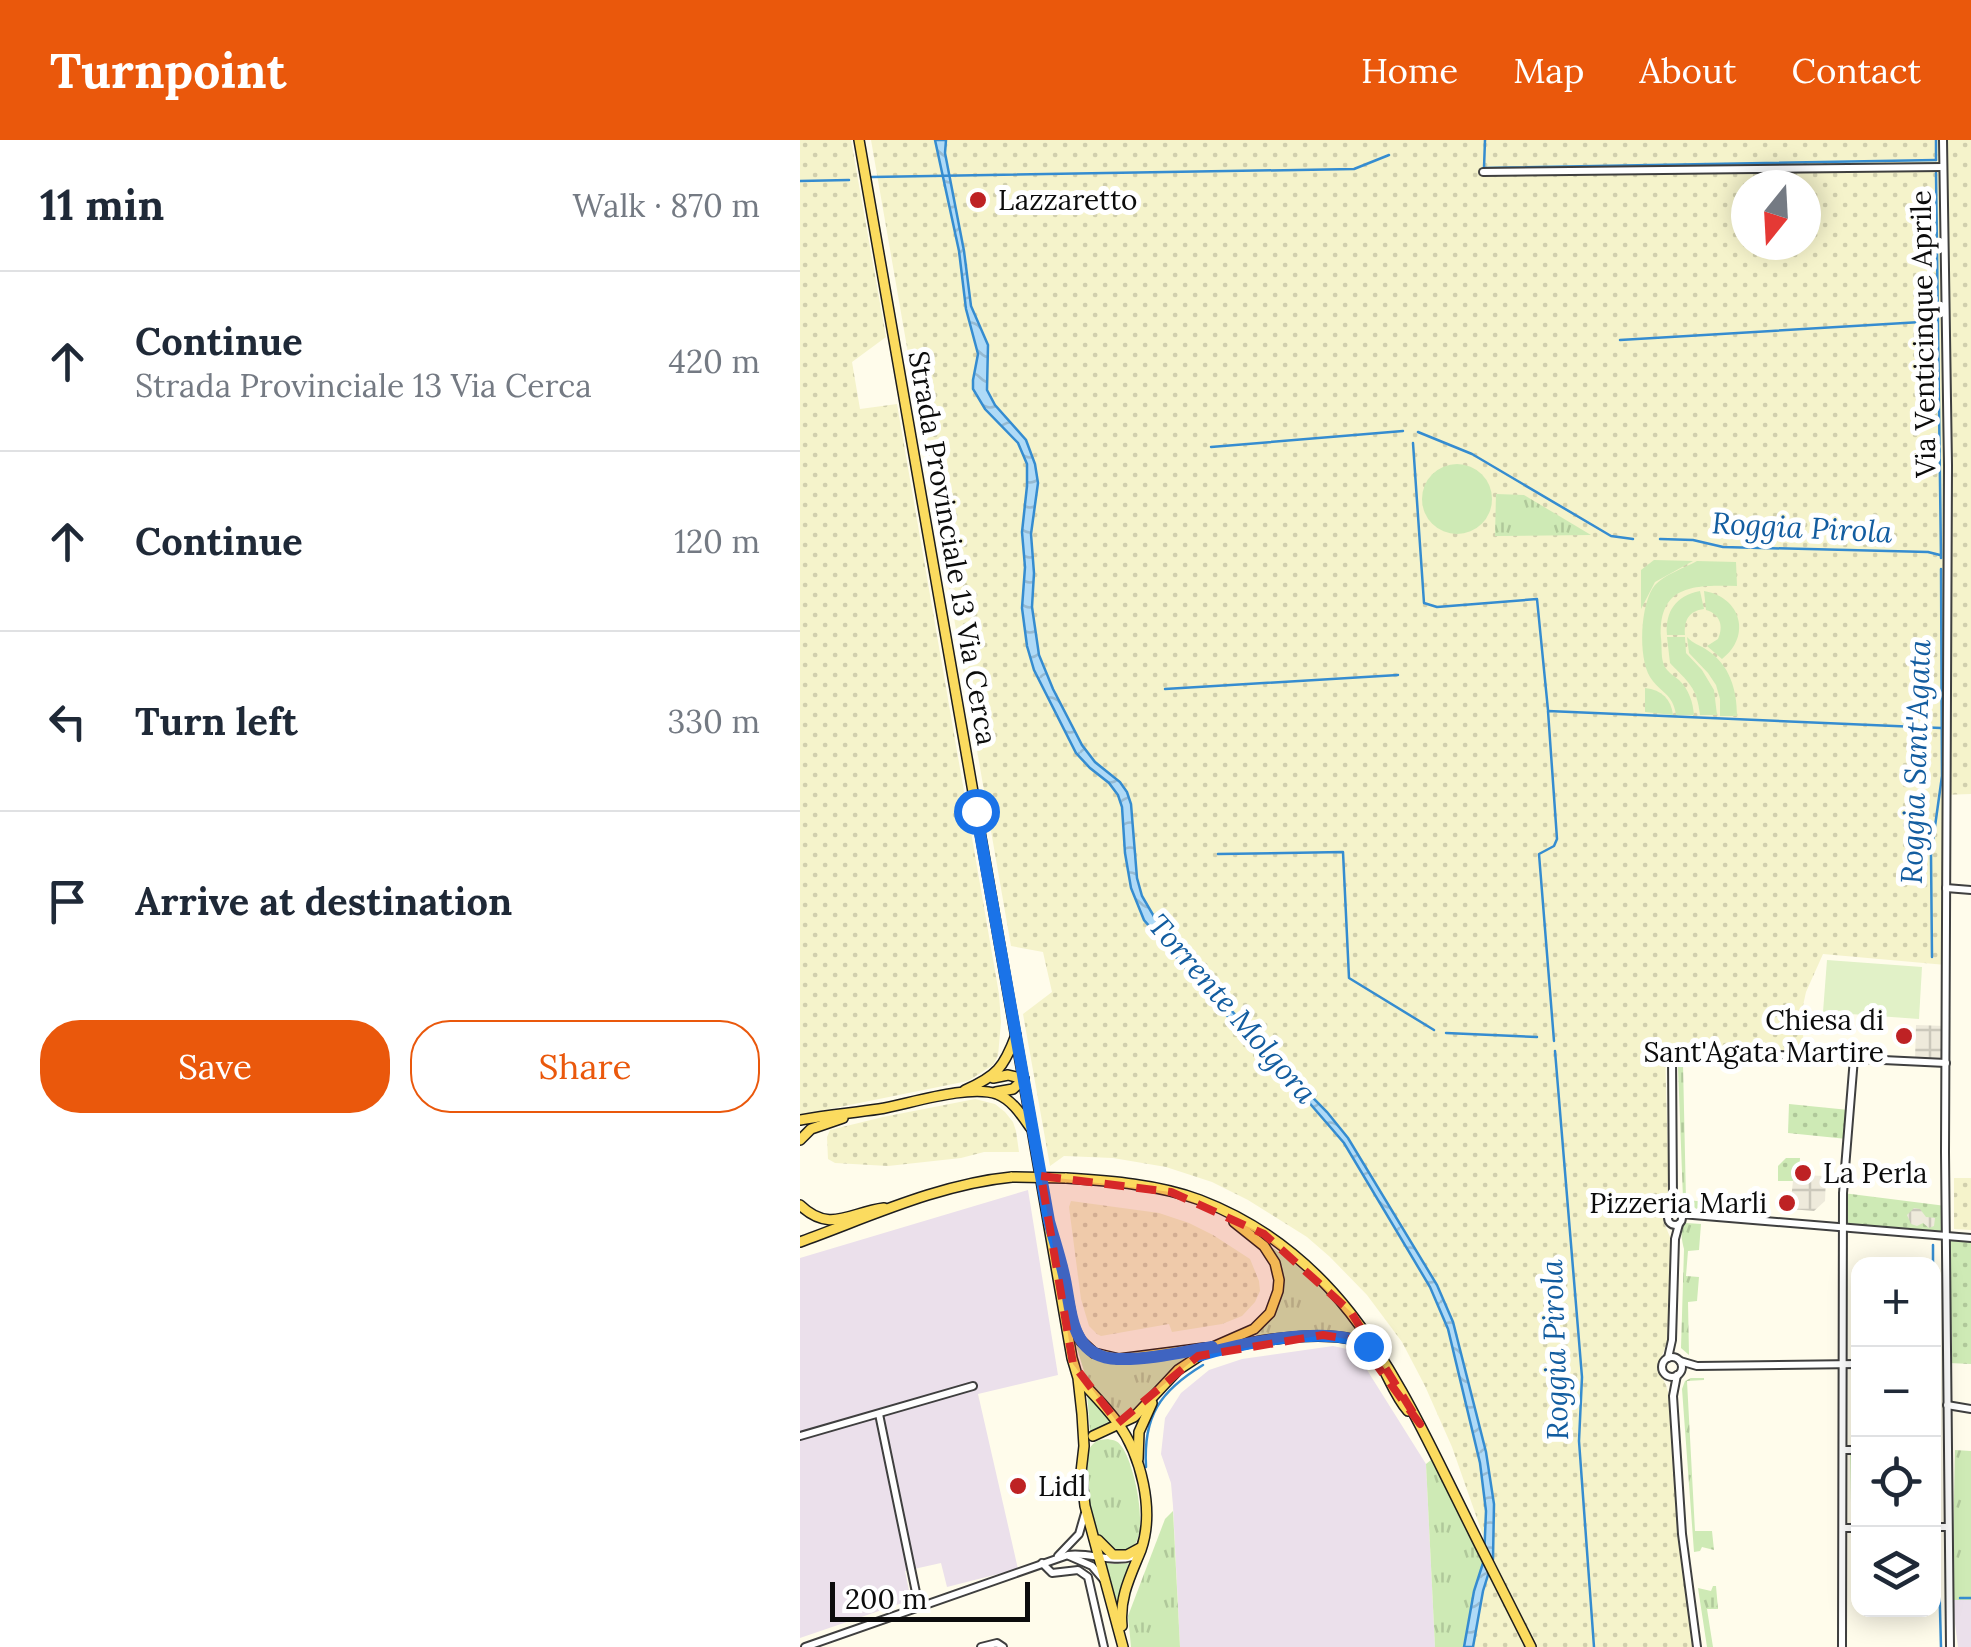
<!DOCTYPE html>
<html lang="en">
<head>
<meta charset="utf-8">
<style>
  :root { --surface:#fff; --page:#f6f6f7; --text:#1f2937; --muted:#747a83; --line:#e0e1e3; --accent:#ea580c }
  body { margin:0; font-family:Lora,serif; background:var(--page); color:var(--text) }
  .controls { position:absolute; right:30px; bottom:30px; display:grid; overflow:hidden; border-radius:20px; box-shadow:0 5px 25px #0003 }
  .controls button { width:90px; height:90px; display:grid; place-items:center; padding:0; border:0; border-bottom:2px solid var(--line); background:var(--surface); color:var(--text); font:50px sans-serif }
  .compass { position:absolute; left:931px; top:30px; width:90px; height:90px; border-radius:50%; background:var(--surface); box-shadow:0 5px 25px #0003; rotate:198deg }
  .scale { position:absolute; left:30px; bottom:25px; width:200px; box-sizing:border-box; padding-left:10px; border:5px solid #0c0c0c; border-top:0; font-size:28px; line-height:35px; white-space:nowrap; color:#0c0c0c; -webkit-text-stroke:8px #fff; paint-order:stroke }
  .stop { position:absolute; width:30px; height:30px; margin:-22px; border:8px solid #1a73e8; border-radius:50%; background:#fff }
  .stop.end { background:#1a73e8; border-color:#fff; box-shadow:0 2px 10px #0008 }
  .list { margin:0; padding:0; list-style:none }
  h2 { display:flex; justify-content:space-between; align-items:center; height:130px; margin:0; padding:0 40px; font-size:42px }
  h2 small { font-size:32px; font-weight:400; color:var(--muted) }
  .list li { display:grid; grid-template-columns:65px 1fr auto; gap:30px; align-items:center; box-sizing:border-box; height:180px; padding:0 40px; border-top:2px solid var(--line) }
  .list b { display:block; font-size:38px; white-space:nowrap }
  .list p { margin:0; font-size:32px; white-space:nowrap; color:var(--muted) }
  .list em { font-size:32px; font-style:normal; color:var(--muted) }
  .actions { display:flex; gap:20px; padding:30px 40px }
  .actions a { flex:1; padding:22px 0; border:2px solid var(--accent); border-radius:40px; text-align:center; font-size:35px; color:var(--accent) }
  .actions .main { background:var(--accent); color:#fff }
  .icon { flex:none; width:55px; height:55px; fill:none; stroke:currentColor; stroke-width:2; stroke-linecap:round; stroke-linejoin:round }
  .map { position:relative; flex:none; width:1171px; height:1507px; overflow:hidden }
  header { display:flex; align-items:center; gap:60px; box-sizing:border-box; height:140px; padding:0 50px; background:var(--accent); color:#fff }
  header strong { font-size:48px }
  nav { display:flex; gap:55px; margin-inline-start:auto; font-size:35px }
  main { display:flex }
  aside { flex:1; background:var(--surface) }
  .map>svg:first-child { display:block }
</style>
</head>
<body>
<header>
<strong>Turnpoint</strong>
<nav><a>Home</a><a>Map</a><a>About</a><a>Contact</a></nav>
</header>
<main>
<aside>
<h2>11 min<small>Walk · 870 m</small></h2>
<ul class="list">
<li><svg class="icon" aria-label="ahead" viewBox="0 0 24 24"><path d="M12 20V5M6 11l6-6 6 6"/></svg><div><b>Continue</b><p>Strada Provinciale 13 Via Cerca</p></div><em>420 m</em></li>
<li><svg class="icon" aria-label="ahead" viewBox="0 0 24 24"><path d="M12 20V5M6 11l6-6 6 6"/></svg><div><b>Continue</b></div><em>120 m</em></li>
<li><svg class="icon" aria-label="left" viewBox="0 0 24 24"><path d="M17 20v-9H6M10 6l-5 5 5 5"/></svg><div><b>Turn left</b></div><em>330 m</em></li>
<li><svg class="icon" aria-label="arrive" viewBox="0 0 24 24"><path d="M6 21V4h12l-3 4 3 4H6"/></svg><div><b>Arrive at destination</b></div></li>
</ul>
<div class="actions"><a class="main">Save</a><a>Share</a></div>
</aside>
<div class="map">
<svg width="1171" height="1507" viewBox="0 0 1171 1507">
  <defs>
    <pattern id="farmland-dots" width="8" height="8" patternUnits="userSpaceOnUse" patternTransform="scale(2.5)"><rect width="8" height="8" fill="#f5f3cb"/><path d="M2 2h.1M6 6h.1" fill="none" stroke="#d1cfad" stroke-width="1.8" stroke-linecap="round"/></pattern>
    <pattern id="grass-tufts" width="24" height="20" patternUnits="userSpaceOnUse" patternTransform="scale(2.5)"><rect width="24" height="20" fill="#ceeab5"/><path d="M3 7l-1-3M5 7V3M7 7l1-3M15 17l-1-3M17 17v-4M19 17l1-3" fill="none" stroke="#b0c89a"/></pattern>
    <pattern id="park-dots" width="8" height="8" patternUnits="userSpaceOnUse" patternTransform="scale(2.5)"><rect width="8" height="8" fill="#ceeab5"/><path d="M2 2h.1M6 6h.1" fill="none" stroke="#b0c89a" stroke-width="1.8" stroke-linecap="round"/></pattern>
    <pattern id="plaza-grid" width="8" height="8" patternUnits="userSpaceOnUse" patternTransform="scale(2.5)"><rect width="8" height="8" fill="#eeeadb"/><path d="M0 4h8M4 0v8" fill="none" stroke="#cbc8bb"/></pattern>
    <pattern id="water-waves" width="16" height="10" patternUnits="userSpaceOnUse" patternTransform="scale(2.5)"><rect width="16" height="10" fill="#afdaf7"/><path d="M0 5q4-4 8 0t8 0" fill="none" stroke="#95bad3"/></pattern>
  </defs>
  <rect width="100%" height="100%" fill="#fffceb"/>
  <!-- industrial -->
  <g fill="#ebe0eb">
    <path d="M228 1050 258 1235 178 1254 218 1429 147 1447 141 1423 105 1431 111 1460 0 1498V1118Z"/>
    <path d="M533 1206 547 1209 557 1214 626 1324 635 1507H380L373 1366 371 1343 361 1314 365 1278 381 1253 409 1230 442 1219Z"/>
    <path d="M1152 1460H1171V1507H1158Z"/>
  </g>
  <!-- farmland -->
  <g fill="url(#farmland-dots)" fill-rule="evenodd">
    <path d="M0 0H51L86 197 52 222 60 269 97 264 199 854 201 882 198 916 193 925 168 941 0 975Z"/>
    <path d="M71 0H1171V654L1142 655 1146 825 1023 814 1006 852 1002 870 1004 916 865 909 869 1057 863 1080 872 1102 867 1203 857 1228 866 1245 869 1256 878 1394 893 1507H668L686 1404 652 1307 625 1246 602 1202 567 1155 530 1117 507 1097 448 1060 412 1042 366 1027 313 1018 264 1016 250 1026 223 874 252 852 243 812 211 806ZM946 45H1006V105H946Z"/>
    <path d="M175 959 195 964 205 972 213 982 216 991 219 1012H184L161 1018 88 1026 35 1023 28 1019 27 997 30 990 83 977Z"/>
    <path d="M1154 1038H1171V1090L1154 1089Z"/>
    <path d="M271 1061 359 1073 389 1083 413 1095 450 1119 459 1141 460 1151 455 1162 442 1176 422 1184 372 1192 369 1184 301 1196 297 1194 289 1186 281 1159 269 1067Z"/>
  </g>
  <!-- grass -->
  <g fill="url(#grass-tufts)">
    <path d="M696 354 724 355 791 395 695 396Z"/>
    <path d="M883 924 886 1060 918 1063V1067L899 1066 898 1070 883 1059 878 927Z"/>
    <path d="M886 1083 901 1084 899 1110 888 1111 886 1136 899 1137 897 1161 888 1162 889 1215 881 1208 884 1109C882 1101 879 1089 886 1083Z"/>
    <path d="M467 1104C509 1131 542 1165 570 1206L551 1196 537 1193 453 1201C458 1191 467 1185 473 1175 487 1152 474 1128 467 1104Z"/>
    <path d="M275 1202 295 1220 308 1223 386 1217 365 1235 339 1268 321 1279 317 1278 287 1241Z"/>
    <path d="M891 1238H904V1240L887 1241 895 1391H912L914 1410 902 1407 900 1411 894 1412 882 1249 885 1241Z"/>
    <path d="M287 1253 311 1282 292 1291H290Z"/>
    <path d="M308 1299C316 1301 317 1300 322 1307 334 1323 350 1392 332 1408 328 1411 322 1411 317 1412 313 1409 307 1407 304 1403 289 1388 276 1319 293 1304 298 1299 302 1300 308 1299Z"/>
    <path d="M1050 1310H1058V1363H1051Z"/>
    <path d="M1155 1310 1171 1311V1460H1152Z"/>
    <path d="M636 1316 687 1420 669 1507H635L626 1324Z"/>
    <path d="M373 1371 380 1507H331L328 1476 365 1379Z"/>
    <path d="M304 1422 313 1424 329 1423 317 1462Z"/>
    <path d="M913 1446H916L918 1469H907L913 1507H907L898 1448 911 1451Z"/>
  </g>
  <!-- park -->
  <g fill="url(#park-dots)">
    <path d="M989 964 1049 970 1047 999 988 993Z"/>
    <path d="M986 1018H1000L999 1035 993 1041H978V1026Z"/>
    <path d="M1043 1053 1146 1066V1097L1045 1088Z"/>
    <path d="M1147 1099 1171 1100V1224L1149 1223 1148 1210 1152 1206V1190L1149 1188Z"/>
  </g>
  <!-- garden -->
  <g fill="#ceeab5">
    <circle cx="657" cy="359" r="35"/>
    <path d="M854 420 893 421 855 442 841 469V430Z"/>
    <path d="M897 421 936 422 937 446C895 445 858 444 861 498 862 506 861 515 863 522 865 531 873 535 879 540 889 550 893 562 894 575H876C873 553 860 553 850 537 838 517 840 463 855 445 864 435 884 428 897 421Z"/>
    <path d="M900 451 904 469C888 471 884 481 885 495H867C865 471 876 456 900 451Z"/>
    <path d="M904 451C941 457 952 496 922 519L907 506 918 499C924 486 920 474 906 470Z"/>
    <path d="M867 497H885L886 513 902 530 914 550 917 575H900C897 547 888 542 870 523Z"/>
    <path d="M887 497C893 504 900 505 907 510 930 525 937 550 937 576H920V559L916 545 908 533 889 513Z"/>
    <path d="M845 548C862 550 871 559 873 575L845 572Z"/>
  </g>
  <!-- pitch -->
  <path fill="#e1f1c7" d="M1027 820 1122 827 1119 879 1023 872Z"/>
  <!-- plaza -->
  <g fill="url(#plaza-grid)">
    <path d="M1116 885 1146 886 1145 922 1115 921Z"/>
    <path d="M999 1035 1026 1036 1025 1061 1014 1071 990 1069 993 1041Z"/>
    <path d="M1114 1068 1120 1069 1126 1077 1135 1078 1134 1086 1129 1088 1123 1083 1117 1086 1111 1084 1107 1075Z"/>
  </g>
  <!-- water -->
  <path fill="url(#water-waves)" stroke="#358cd0" stroke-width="2.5" d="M135 0H146L145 13 164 111 171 166 188 205 187 250 195 265 226 300 235 324 238 343 231 394 234 433 232 467 239 515 253 549 282 605 295 622 320 642 327 652 331 664 337 738 342 756 356 780 410 846 467 911 527 972 548 998 637 1145 653 1182 686 1312 694 1364 693 1419 683 1451 673 1507H664L674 1451 684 1420 686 1371 680 1323 648 1189 630 1147 544 1003 506 959 415 863 344 780 331 748 325 713 322 667 318 655 309 643 290 628 276 613 234 530 227 506 222 468 225 427 222 392 227 346V324L218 303 185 269 173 249V240L178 214 166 169 159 111Z"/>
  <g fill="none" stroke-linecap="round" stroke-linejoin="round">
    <!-- stream -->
    <g stroke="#358cd0" stroke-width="2.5">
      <path d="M685 0 684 28 1136 20"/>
      <path d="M1136 0V20"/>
      <path d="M1136 33 1141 418"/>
      <path d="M72 37 554 29 589 15"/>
      <path d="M0 41 49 40"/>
      <path d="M820 200 1138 181"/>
      <path d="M618 292 672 314 811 396 833 399"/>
      <path d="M613 303 624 463 637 467 737 459 748 570"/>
      <path d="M411 307 603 291"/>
      <path d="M860 399 893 400 923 407 1128 412 1140 415"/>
      <path d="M365 549 598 535"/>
      <path d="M418 714 543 712 549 838 634 890"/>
      <path d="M1132 817 1131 715 1142 636 1141 429"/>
      <path d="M646 893 737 897"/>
      <path d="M754 901 739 714 754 706 757 699 748 571 1141 588"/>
      <path d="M755 911 782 1237 779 1301 794 1507"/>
      <path d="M1133 1124V1105"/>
      <path d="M1134 1309 1137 1380"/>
      <path d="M346 1327C343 1276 360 1251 403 1225"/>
      <path d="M1138 1394 1141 1507"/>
      <path d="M1160 1458H1171"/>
    </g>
    <!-- minor casing -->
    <g stroke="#3f3f3f" stroke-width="10">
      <g id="minor">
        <path d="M1143 0 1148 325 1145 1012 1150 1507"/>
        <path d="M683 32 1143 27"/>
        <path d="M1146 748 1171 750"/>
        <path d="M912 912 1146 923"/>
        <circle cx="875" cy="1078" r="7"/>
        <path d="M871 1071 873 1059 872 917"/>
        <path d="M881 1074 1171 1098"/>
        <circle cx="872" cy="1227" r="10"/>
        <path d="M868 1218 872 1200 875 1099 879 1084"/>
        <path d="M880 1221 897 1226 1058 1224"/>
        <path d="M877 1235 873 1256 882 1394 897 1507"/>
        <path d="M1147 1265 1171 1269"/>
        <path d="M79 1274 119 1467"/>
        <path d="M0 1296 173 1246"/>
        <path d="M1043 1310H1058"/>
        <path d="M1134 1387H1148"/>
        <path d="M1043 1388H1058"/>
        <path d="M258 1416 279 1394 285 1373"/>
        <path d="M269 1416 292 1426 303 1439"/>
        <path d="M242 1423 252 1433 278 1430 288 1437 304 1507"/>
        <path d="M5 1507 268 1415C290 1412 311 1423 332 1417"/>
        <path d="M181 1507 197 1503 203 1507"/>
        <path d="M1042 1507 1043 1053 1054 918"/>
      </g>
    </g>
    <!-- primary casing -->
    <g stroke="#1d1d1d" stroke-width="12">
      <g id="primary">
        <path d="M59 0 272 1218 278 1238 282 1274 284 1306 281 1332 285 1366 323 1507"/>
        <path d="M193 938 208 935 224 939"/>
        <path d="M165 950C197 936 204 927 216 895"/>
        <path d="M196 952 213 949 224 939"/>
        <path d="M0 980C26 975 53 973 79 969 109 964 168 944 197 954 212 960 221 974 230 987"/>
        <path d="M0 1000 11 989 43 978"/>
        <path d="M265 1038C310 1041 357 1044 400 1060 531 1110 588 1219 646 1337 674 1394 702 1450 731 1507"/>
        <path d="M0 1065C30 1094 50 1072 84 1068"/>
        <path d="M0 1102C69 1077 139 1044 212 1037"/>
        <path d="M261 1125 273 1186 281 1201 294 1213 319 1219 405 1208"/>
        <path d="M423 1209C452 1200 549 1185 571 1209 586 1227 592 1253 608 1271"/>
        <path d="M280 1240C292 1253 306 1267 317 1282 341 1315 355 1370 341 1410 331 1435 319 1457 322 1486"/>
        <path d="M293 1296 334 1277 378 1230 413 1207 454 1189 470 1173 478 1151 479 1140 475 1123 464 1106 434 1082"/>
        <path d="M338 1319 339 1292 352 1263"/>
        <path d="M298 1400 313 1415H327L340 1408"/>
      </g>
    </g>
    <!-- minor -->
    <use href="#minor" stroke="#fff" stroke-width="6"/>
    <!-- primary -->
    <use href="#primary" stroke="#fbdb5f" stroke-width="9"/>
    <!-- primary-bridge casing -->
    <g stroke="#1d1d1d" stroke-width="12" stroke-linecap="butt">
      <path id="primary-bridge" d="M212 1037 265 1038"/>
    </g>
    <!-- primary-bridge -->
    <use href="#primary-bridge" stroke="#fbdb5f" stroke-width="9"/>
  </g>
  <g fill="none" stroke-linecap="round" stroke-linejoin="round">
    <!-- route -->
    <path stroke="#1a73e8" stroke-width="12" d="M176 671 249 1081C254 1099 260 1117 264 1135 272 1169 269 1218 318 1219 349 1220 382 1212 412 1207L398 1216C438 1204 531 1183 568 1206"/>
  </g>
  <!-- marked area -->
  <path fill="#d62828" fill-opacity="0.2" stroke="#d62828" stroke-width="8" stroke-dasharray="20 12" stroke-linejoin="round" d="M241 1036 371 1052 464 1094 551 1172 620 1284 559 1201 523 1195 398 1216 318 1283 273 1224Z"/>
  <!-- markers -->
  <g fill="#be2224" stroke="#fff" stroke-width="4">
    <circle cx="178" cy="60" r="10"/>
    <circle cx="1104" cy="896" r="10"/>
    <circle cx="1003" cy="1033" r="10"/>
    <circle cx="987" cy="1063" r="10"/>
    <circle cx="218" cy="1346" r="10"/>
  </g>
  <g text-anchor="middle" stroke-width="10" stroke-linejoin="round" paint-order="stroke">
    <!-- poi labels -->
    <g font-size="28" fill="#0c0c0c" stroke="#fff" text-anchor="start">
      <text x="198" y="70">Lazzaretto</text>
      <text x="1084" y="890" text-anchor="end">Chiesa di<tspan x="1084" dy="32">Sant'Agata Martire</tspan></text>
      <text x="1023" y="1043">La Perla</text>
      <text x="967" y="1073" text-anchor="end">Pizzeria Marli</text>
      <text x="238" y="1356">Lidl</text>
    </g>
    <!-- street labels -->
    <g font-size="28" fill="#0c0c0c" stroke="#fff">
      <text transform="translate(1123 194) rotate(-91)" y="10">Via Venticinque Aprile</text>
      <text transform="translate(153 408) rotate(80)" y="10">Strada Provinciale 13 Via Cerca</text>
    </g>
    <!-- water labels -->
    <g font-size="30" font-style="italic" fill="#135da0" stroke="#fff">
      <text transform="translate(1002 388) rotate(3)" y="10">Roggia Pirola</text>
      <text transform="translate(1116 622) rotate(-88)" y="10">Roggia Sant'Agata</text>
      <text transform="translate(432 869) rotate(49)" y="10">Torrente Molgora</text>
      <text transform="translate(755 1210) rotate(-92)" y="10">Roggia Pirola</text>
    </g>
  </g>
</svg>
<div class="controls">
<button>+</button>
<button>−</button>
<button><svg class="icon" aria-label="locate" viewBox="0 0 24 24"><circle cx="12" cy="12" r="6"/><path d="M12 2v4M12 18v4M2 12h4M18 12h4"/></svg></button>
<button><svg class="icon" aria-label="layers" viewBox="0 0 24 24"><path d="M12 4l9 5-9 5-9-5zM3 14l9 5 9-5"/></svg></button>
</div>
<svg class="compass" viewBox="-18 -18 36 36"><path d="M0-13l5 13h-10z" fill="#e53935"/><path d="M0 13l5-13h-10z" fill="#747a83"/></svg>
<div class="scale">200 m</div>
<div class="stop" style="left:176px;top:671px"></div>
<div class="stop end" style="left:568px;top:1206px"></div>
</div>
</main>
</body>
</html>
